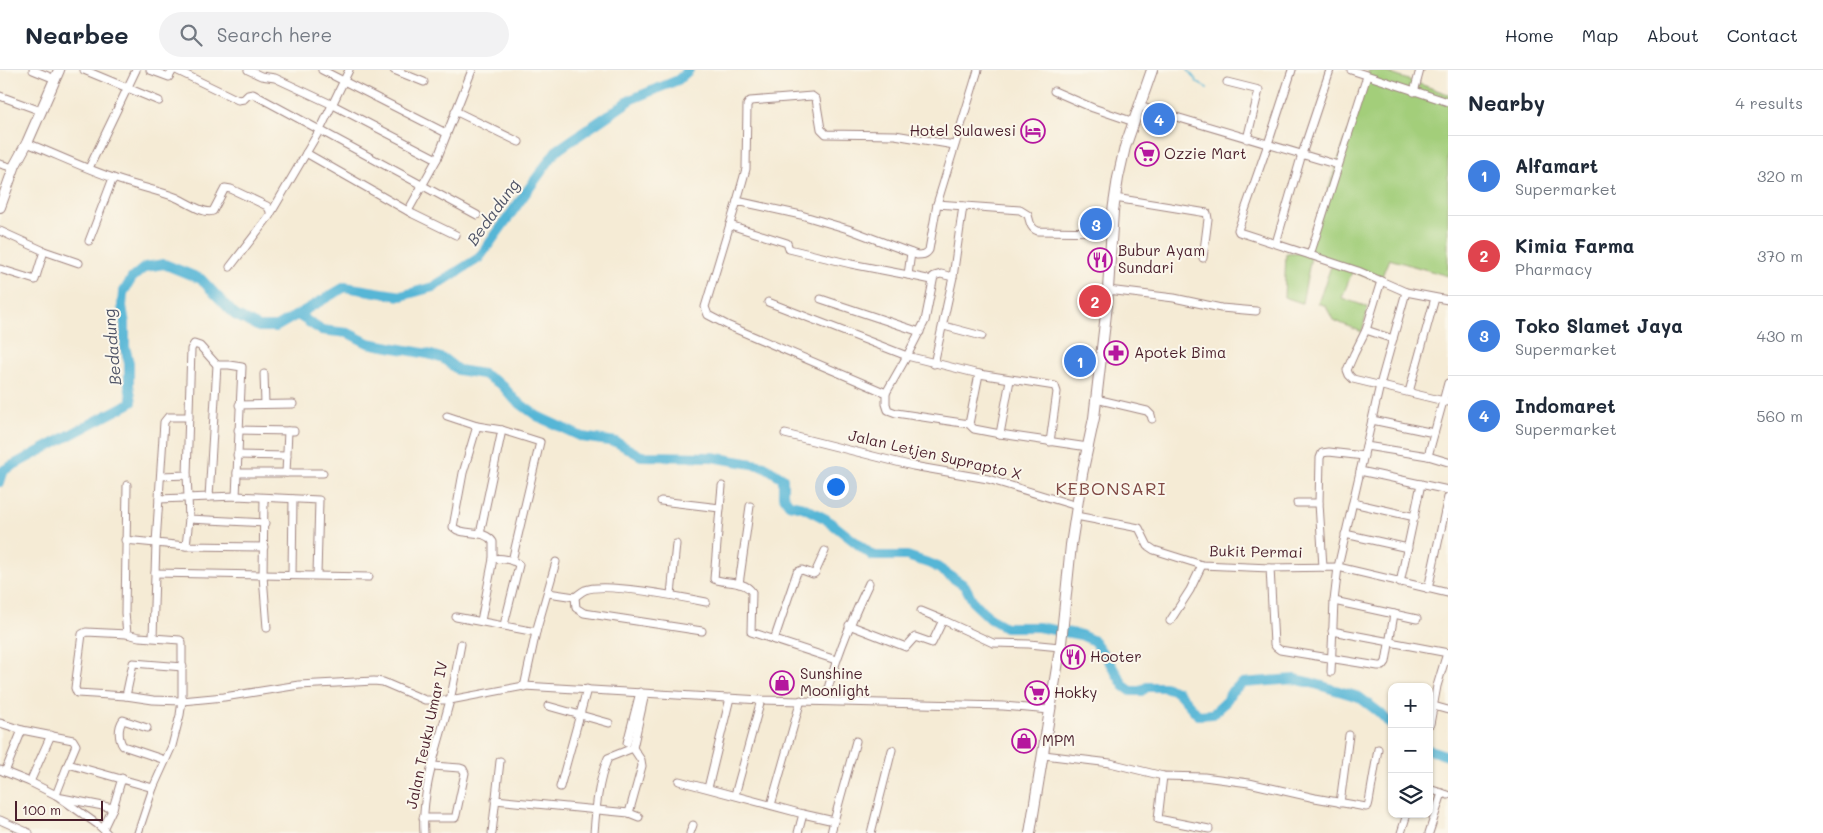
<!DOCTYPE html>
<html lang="en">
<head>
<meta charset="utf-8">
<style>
  :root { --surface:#fff; --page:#f2f2f3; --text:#1f2937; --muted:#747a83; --line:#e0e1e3; --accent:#ea580c }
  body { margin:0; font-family:Mali,sans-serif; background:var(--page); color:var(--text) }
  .controls { position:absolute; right:15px; bottom:15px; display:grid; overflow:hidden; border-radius:10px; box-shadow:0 1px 4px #0004 }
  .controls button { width:45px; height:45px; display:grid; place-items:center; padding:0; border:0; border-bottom:1px solid var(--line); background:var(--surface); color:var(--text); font:25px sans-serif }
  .scale { position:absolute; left:15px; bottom:12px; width:88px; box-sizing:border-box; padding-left:5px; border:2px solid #4a1f2b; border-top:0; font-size:14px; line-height:18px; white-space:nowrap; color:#4a1f2b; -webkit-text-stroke:4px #fbf7ec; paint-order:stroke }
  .you { position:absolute; left:835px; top:416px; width:18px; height:18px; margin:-12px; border:4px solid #fff; border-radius:50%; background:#1a73e8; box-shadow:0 0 0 8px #1a73e833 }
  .badge { display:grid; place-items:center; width:32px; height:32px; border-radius:50%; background:var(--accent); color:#fff; font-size:16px; font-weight:700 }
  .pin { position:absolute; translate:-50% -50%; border:2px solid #fff; box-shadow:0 1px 5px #0006 }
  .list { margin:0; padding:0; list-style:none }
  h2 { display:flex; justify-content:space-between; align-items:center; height:65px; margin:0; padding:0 20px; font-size:21px }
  h2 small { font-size:16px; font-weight:400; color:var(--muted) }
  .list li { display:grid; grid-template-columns:32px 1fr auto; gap:15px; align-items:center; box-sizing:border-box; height:80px; padding:0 20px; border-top:1px solid var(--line) }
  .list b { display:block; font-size:19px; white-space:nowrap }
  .list p { margin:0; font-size:16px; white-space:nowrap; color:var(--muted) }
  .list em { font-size:16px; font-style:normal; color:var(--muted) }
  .icon { flex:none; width:28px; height:28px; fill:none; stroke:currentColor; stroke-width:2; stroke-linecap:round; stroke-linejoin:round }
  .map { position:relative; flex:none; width:1448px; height:763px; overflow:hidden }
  header { display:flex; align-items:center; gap:30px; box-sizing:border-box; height:70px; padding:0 25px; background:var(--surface); border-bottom:1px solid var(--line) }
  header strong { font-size:24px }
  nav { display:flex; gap:28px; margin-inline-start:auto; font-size:18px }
  .search { width:350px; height:45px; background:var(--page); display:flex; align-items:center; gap:12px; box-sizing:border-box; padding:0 18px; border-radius:28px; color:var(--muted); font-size:19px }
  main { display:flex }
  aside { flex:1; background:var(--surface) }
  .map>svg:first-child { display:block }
</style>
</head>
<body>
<header>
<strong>Nearbee</strong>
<div class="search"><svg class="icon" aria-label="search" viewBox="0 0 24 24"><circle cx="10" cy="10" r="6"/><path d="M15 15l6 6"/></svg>Search here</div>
<nav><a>Home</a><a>Map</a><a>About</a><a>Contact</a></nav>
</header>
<main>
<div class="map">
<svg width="1448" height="763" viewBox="0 0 1448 763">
  <rect width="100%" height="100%" fill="#fbf7ec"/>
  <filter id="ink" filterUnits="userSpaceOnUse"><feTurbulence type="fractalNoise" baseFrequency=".02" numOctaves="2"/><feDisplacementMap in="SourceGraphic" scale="10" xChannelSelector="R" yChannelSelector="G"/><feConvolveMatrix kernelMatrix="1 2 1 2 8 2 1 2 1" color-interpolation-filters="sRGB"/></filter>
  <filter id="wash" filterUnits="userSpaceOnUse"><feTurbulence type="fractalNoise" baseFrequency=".0096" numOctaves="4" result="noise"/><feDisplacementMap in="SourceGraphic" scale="20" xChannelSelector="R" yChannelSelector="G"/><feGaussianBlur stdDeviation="1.12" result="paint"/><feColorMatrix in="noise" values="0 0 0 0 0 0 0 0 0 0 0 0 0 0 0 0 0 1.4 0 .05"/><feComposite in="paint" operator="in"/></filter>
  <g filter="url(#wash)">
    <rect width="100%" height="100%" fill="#f5ebd5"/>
    <!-- green -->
    <path fill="#a3ce7a" stroke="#767652" d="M1369 0H1380L1448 24V206L1389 189 1380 211 1352 202 1342 228 1368 237 1362 262 1333 250 1326 236 1318 233 1333 191 1311 187 1302 233 1284 227 1286 184 1307 183Z"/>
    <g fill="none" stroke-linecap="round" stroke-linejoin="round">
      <!-- stream -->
      <path stroke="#57b6d6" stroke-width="2" d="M1188 0 1198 13 1207 18"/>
      <!-- river -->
      <g stroke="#57b6d6" stroke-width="10">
        <path d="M298 245 321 260 348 263 368 273 428 284 444 289 458 300 483 304 502 315 515 330 537 346 582 367 616 372 641 386 712 387 764 396 783 408V425L789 434 803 437 826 449 873 486H907L934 495 965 516 974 533 991 549 1005 557H1038L1081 565 1094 571 1110 593 1124 616 1131 621H1141L1147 617H1164L1177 621 1198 645 1213 644 1224 634 1232 621 1243 613 1294 609 1312 613 1359 627 1380 643 1392 656"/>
        <path d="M0 412 4 400 132 332 129 315V293L125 277V254L122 236 123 223 132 208 145 197 164 194 201 209 235 245 259 257H276L345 217 401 226 433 217 479 188 556 81 632 29 678 10 689 0"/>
        <path d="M1429 680 1448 686"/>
      </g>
    </g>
  </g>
  <g filter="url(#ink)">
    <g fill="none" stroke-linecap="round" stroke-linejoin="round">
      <!-- minor casing -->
      <g stroke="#a08580" stroke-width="9">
        <g id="minor">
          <path d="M33 0 55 9"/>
          <path d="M84 0 159 31"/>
          <path d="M150 0 169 7 173 0"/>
          <path d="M176 0 238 30 244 29 248 25 253 24 477 145"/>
          <path d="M248 0 261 6 275 8 333 35 437 89"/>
          <path d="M322 0 446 63"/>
          <path d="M394 0 424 12"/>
          <path d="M1292 0 1268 74 1238 160 1239 162 1310 185 1367 6"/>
          <path d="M1351 0 1448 32"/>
          <path d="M1227 12 1259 20 1247 69"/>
          <path d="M1054 21 1093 38 1134 52"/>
          <path d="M1414 22 1420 0"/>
          <path d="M0 26 41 41"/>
          <path d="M1139 36 1338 95"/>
          <path d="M455 41 519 72"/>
          <path d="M27 73C57 85 86 99 116 109 136 116 156 120 175 127 185 131 204 145 213 141L225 118 231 119 267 136 270 141V145L230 197"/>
          <path d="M306 83 413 144 456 165"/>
          <path d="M0 94 14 98"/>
          <path d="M89 98 136 0"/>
          <path d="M1115 128 1207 143 1208 149 1203 188"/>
          <path d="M737 131 746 99 747 35 750 31 812 26 816 29 821 59 826 64 895 65 954 75"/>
          <path d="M937 134 978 0"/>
          <path d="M408 141 437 89 472 0"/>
          <path d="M271 143 322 56 349 0"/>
          <path d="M730 155 787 173 789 179 851 194 908 205 911 183"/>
          <path d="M0 161 44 181 79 193"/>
          <path d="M89 171 113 108"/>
          <path d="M1276 173 1302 84 1330 0"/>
          <path d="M1310 185 1358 201 1381 211"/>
          <path d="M0 199 35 210 44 181"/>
          <path d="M908 205 932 210"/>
          <path d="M1108 220 1174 228 1221 238 1256 241"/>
          <path d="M821 229 920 262"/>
          <path d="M1448 230 1406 222 1381 211 1366 260 1354 284 1347 300 1349 305 1353 309 1448 332"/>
          <path d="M768 232 907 286 979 304 1055 316 1057 322 1050 372"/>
          <path d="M944 256 982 266"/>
          <path d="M1366 260 1393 269"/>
          <path d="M934 294 953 207 963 136"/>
          <path d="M264 304 265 334"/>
          <path d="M1409 322 1435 228"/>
          <path d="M886 323 907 286 925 251 934 206 941 204 953 207"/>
          <path d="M1096 329 1147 341 1151 345 1152 349"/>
          <path d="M239 335 293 334"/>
          <path d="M447 346 477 356 502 360 540 372 512 491"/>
          <path d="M1372 350 1434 363"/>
          <path d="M969 354 979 304"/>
          <path d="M477 356 463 403 453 457C463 467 484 458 493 472V489"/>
          <path d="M238 360 294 361"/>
          <path d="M785 364 913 396 988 409 1077 436"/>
          <path d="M1000 364 1010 310"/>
          <path d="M1366 376 1428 386 1448 392"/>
          <path d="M1088 377 1000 364 974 359 969 354 896 343 888 340 886 334V323L729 256 708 245 705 237 737 131 801 145 848 159 917 185C922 185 926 185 929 180L937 134 1020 140 1028 145C1030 152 1030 158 1038 161L1112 162"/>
          <path d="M237 385 287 386"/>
          <path d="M1428 386 1448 313"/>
          <path d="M1360 401 1448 420"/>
          <path d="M237 403H323"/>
          <path d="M286 403 288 361"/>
          <path d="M161 406 187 405"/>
          <path d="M127 415 125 543 127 564 139 567 180 570 182 572V631L180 645 172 676 153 718 138 763"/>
          <path d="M209 427 217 295"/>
          <path d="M264 428 263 506 267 558"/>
          <path d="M159 429 236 426 319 430 317 505"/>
          <path d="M661 431 720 438 714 509C726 514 744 510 752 522L751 562 836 590"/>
          <path d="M1297 433H1319L1320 388 1322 383 1329 382 1364 386"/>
          <path d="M1319 433 1323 497"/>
          <path d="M1353 433 1415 447"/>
          <path d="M720 438 722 416"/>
          <path d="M1076 446 1139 458 1148 476 1154 480 1202 495 1270 498 1338 497 1448 523"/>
          <path d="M189 449 265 453"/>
          <path d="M480 464 502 360"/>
          <path d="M1345 464 1408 478"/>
          <path d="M125 470 186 476 264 477"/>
          <path d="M186 476 189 449 187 405 191 279 194 274 200 276 217 295H229L242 297 236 426"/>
          <path d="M1270 498 1274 574 1276 577 1280 580 1378 596H1383L1386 592 1394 544"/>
          <path d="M155 503 369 507"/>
          <path d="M292 505 293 429"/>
          <path d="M1400 513 1421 414"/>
          <path d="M739 514 750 436"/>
          <path d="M1428 519 1448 427"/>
          <path d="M548 523 575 527C578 525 581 522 585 520 606 512 681 527 706 532"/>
          <path d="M671 525 676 474"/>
          <path d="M575 527 576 538 584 543 702 561"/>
          <path d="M1334 531 1417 549"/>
          <path d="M921 541 943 550"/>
          <path d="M456 547 536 562"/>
          <path d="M481 551 493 489C500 488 514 489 519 495L504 555"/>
          <path d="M1170 551 1190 520 1202 495"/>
          <path d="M849 555 906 577 915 567 932 573 943 550 993 573 1029 574 1060 577"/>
          <path d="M1332 561 1448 583"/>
          <path d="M127 564 86 562 82 564 75 618 77 623 126 626 153 630 182 631 224 627 299 615 374 611 383 612 425 630H450L524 616 761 630 1003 636 1050 640"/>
          <path d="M153 567 156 473 164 352 168 347H189"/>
          <path d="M774 570 797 502 802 500 813 504 815 503 825 481"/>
          <path d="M1331 602 1334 531 1338 497 1380 315 1406 222"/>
          <path d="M524 617 536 562 556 492"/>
          <path d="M126 626 133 593 183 597"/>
          <path d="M825 630C835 589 851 551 869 513"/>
          <path d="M1430 635 1448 640"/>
          <path d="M548 636 609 653"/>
          <path d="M0 653 22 660 73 670 76 675 68 694 153 718"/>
          <path d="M1430 654 1437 616 1447 583"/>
          <path d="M147 658 123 650C118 657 118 669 123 676L165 690"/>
          <path d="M627 673 640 622"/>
          <path d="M1044 685 1110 693 1163 706 1204 707 1249 713 1315 728 1366 737 1368 736 1369 732 1378 679"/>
          <path d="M0 700 30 712 56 725 97 754 107 763"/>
          <path d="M5 702 22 660"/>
          <path d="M1163 706 1158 749 1209 759"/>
          <path d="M679 711 803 744"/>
          <path d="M30 712 51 665"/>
          <path d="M560 717 587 619"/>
          <path d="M708 718 730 628"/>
          <path d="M1429 719 1448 725"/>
          <path d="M56 725 68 694"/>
          <path d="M735 725 761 630"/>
          <path d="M62 728 113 738"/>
          <path d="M495 730 629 743 639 747"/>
          <path d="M1340 733 1349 665"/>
          <path d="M771 735 801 630"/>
          <path d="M629 743 642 696 641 690 633 678"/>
          <path d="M423 748H455L456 745 465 703 463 699 460 698 433 696"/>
          <path d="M0 750 29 763"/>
          <path d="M834 751 856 671"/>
          <path d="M103 759 113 738 122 708"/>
          <path d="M424 763C421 720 438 676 449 634 454 615 457 594 461 574"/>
          <path d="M492 763 500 691"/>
          <path d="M594 763C596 738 598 711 608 688L633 678 644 628"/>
          <path d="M690 763 693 755"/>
          <path d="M798 763 803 744 834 751 831 763"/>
          <path d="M871 763 892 680"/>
          <path d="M1401 763 1407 744"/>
          <path d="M1429 763 1442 723"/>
        </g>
      </g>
      <!-- secondary casing -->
      <g stroke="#a08580" stroke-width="12">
        <g id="secondary">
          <path d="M0 137 15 95 27 73 59 0"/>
          <path d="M1030 763 1061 573 1071 475 1082 404 1094 348 1107 235 1113 141 1118 108 1125 77 1152 0"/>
        </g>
      </g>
      <!-- minor -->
      <use href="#minor" stroke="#fff" stroke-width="7"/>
      <!-- secondary -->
      <use href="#secondary" stroke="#fff" stroke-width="10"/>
    </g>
  </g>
  <!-- icons -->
  <defs>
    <g id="hotel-ring" transform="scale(1.25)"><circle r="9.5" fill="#fbf7ec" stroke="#b5179e" stroke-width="1.5"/><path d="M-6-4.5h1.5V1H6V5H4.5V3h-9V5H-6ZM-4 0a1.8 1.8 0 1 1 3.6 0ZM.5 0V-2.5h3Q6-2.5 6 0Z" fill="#b5179e"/></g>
    <g id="supermarket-ring" transform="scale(1.25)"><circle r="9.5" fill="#fbf7ec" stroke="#b5179e" stroke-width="1.5"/><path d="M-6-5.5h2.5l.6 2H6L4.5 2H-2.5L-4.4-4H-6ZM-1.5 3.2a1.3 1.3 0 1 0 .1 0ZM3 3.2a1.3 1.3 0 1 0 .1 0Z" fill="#b5179e"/></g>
    <g id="restaurant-ring" transform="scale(1.25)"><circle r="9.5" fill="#fbf7ec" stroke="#b5179e" stroke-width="1.5"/><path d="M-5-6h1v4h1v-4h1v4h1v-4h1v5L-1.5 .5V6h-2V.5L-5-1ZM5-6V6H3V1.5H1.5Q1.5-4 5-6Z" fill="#b5179e"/></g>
    <g id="pharmacy-ring" transform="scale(1.25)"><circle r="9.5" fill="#fbf7ec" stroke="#b5179e" stroke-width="1.5"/><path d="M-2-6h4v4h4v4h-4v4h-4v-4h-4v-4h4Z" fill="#b5179e"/></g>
    <g id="shop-ring" transform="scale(1.25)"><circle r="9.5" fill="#fbf7ec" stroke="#b5179e" stroke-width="1.5"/><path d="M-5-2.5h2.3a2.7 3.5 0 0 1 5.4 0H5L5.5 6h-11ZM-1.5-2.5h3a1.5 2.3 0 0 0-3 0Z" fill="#b5179e"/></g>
  </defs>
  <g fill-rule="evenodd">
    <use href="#hotel-ring" x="1033" y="61"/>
    <use href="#supermarket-ring" x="1147" y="84"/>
    <use href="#restaurant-ring" x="1100" y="190"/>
    <use href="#pharmacy-ring" x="1116" y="283"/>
    <use href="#restaurant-ring" x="1073" y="587"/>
    <use href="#shop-ring" x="782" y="613"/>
    <use href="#supermarket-ring" x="1037" y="623"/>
    <use href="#shop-ring" x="1024" y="671"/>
  </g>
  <g text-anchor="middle" stroke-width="4" stroke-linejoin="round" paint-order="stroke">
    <!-- poi labels -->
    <g font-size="15" fill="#4a1f2b" stroke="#fbf7ec" text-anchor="start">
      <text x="1016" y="66" text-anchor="end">Hotel Sulawesi</text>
      <text x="1164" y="89">Ozzie Mart</text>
      <text x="1118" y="186">Bubur Ayam<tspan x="1118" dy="17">Sundari</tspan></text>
      <text x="1134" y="288">Apotek Bima</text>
      <text x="1090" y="592">Hooter</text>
      <text x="800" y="609">Sunshine<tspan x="800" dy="17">Moonlight</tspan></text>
      <text x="1054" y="628">Hokky</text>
      <text x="1042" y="676">MPM</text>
    </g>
    <!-- street labels -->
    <g font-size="15" fill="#4a1f2b" stroke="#fbf7ec">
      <text transform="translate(935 385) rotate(13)" y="5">Jalan Letjen Suprapto X</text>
      <text transform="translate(1256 482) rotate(1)" y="5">Bukit Permai</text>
      <text transform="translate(427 665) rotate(-78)" y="5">Jalan Teuku Umar IV</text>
    </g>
    <!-- water labels -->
    <g font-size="16" font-style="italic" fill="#4f5467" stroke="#fbf7ec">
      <text transform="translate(493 142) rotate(-54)" y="6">Bedadung</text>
      <text transform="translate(112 277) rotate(-95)" y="6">Bedadung</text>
    </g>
    <!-- quarter labels -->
    <g font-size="18" letter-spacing="1" fill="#814a45" stroke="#fbf7ec">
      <text x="1111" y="425">KEBONSARI</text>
    </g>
  </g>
</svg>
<div class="controls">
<button>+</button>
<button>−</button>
<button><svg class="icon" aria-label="layers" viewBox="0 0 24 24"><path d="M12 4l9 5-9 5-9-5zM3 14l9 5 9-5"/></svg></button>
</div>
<div class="scale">100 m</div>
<div class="you"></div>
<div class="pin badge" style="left:1080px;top:291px;background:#3f7fe0">1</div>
<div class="pin badge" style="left:1095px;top:231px;background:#e0444e">2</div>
<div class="pin badge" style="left:1096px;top:154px;background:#3f7fe0">3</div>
<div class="pin badge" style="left:1159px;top:49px;background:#3f7fe0">4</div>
</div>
<aside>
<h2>Nearby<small>4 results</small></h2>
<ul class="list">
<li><span class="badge" style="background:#3f7fe0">1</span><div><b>Alfamart</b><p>Supermarket</p></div><em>320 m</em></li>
<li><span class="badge" style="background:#e0444e">2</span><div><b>Kimia Farma</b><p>Pharmacy</p></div><em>370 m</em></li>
<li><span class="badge" style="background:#3f7fe0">3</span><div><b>Toko Slamet Jaya</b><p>Supermarket</p></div><em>430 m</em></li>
<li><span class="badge" style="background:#3f7fe0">4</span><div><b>Indomaret</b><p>Supermarket</p></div><em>560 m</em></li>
</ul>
</aside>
</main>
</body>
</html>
